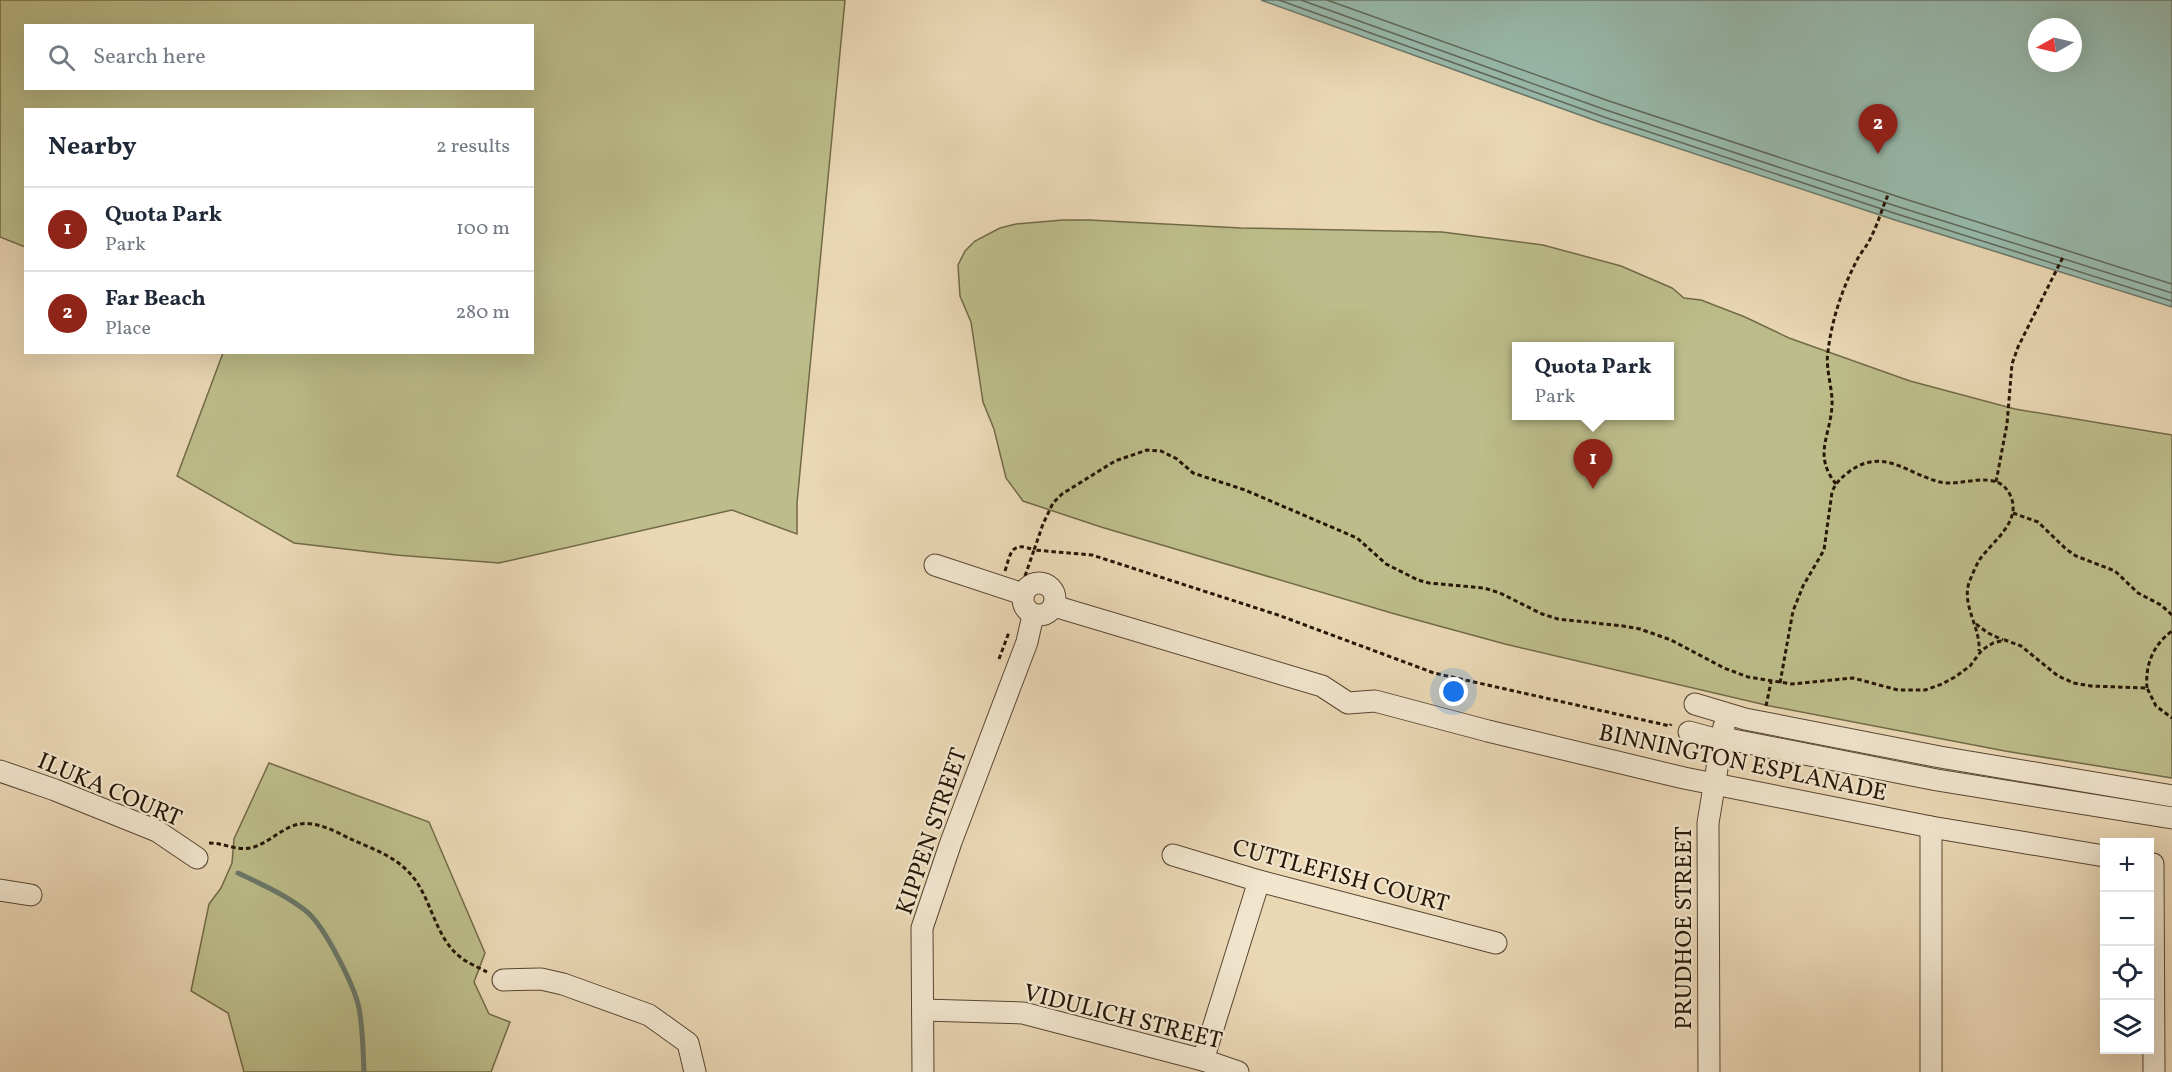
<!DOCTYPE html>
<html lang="en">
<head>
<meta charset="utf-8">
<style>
  :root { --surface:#fff; --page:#f2f2f3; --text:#1f2937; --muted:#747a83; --line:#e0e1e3; --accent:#8f2418 }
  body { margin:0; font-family:Vollkorn,serif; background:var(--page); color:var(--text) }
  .controls { position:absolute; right:18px; bottom:18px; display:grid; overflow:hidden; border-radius:0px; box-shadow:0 6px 24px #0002 }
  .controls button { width:54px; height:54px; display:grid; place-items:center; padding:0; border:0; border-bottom:2px solid var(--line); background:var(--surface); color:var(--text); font:30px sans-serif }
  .compass { position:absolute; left:2028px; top:18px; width:54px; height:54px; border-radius:50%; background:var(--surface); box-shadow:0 6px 24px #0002; rotate:262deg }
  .you { position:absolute; left:1454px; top:692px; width:21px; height:21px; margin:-15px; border:4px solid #fff; border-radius:50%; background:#1a73e8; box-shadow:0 0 0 9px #1a73e833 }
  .badge { display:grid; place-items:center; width:39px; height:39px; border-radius:50%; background:var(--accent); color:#fff; font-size:20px; font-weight:700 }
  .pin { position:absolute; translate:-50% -50px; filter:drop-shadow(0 2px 3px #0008) }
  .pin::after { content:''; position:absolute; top:32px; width:21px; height:18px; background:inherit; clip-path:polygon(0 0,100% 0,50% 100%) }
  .popup { position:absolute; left:1512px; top:342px; width:162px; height:78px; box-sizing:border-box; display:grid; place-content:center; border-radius:0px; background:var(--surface); filter:drop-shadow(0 2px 4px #0005); font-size:20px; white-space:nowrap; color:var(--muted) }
  .popup b { font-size:22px; color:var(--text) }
  .popup::after { content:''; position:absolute; left:50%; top:100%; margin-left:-12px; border:12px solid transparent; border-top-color:var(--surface) }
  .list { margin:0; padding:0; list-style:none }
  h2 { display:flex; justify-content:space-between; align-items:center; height:78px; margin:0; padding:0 24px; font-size:26px }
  h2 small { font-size:20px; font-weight:400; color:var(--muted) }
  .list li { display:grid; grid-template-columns:39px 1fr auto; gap:18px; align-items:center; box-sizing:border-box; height:84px; padding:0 24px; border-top:2px solid var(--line) }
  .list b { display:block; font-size:22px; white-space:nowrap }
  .list p { margin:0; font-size:20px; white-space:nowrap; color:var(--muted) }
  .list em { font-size:20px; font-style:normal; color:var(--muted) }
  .icon { flex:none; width:33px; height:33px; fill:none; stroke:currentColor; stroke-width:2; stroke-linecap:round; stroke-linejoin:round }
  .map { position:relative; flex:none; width:2172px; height:1072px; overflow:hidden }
  .search { position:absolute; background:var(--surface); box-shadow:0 6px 24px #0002; left:24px; top:24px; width:510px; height:66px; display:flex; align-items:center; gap:15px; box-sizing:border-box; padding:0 21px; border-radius:0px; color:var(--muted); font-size:22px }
  .panel { position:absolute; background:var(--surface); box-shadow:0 6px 24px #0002; left:24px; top:108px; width:510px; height:246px; border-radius:0px }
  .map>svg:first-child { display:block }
</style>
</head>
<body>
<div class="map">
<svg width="2172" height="1072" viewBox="0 0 2172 1072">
  <rect width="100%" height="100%" fill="#ead7b4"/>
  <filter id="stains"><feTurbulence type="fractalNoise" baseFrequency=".00333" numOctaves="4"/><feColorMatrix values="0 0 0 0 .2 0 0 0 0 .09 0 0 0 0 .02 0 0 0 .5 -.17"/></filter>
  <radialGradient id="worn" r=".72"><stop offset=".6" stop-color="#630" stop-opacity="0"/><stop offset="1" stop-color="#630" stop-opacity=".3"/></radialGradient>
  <!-- green -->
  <g fill="#bcbd8a" stroke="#726a48" stroke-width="1.5" fill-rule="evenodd">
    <path d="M0 0H845L797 503V534L732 510 499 563 396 555 294 543 177 476 223 353 532 352V110H26L25 247 0 237ZM26 26H532V88H26Z"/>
    <path d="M1063 220H1089L1241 228 1442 232 1543 245 1621 266 1672 288 1684 298 1701 300 1745 317 1789 338 1910 381 2015 409 2172 435V778L2005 751 1770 706 1505 644 1395 614 1101 527 1023 501 1006 478 994 429 983 402 971 322 960 296 958 265 965 251 975 241 1000 228 1016 224ZM1516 346H1670V416H1516Z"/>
    <path d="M269 763 429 822 485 953 474 982 489 1014 510 1022 491 1072H244L228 1013 191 991 209 904 221 888 232 863 234 839Z"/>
  </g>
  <!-- water -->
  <path fill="#98baad" stroke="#6b786a" stroke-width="1.5" fill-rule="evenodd" d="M1261 0H2172V307L1895 220 1602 123ZM2037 27H2073V63H2037Z"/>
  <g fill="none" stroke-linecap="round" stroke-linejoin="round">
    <!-- shore -->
    <g stroke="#60685a" stroke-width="1.5">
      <path d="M1279 0 1604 117 1897 214 2172 301"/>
      <path d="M1301 0 1606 110 1899 207 2172 293"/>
      <path d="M1327 0 1609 101 1902 198 2172 284"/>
    </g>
    <!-- stream -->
    <path stroke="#6b786a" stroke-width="5" d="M238 873C261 884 286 895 306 911 324 925 354 985 359 1008 363 1029 363 1051 364 1072"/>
    <!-- minor casing -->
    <g stroke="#584632" stroke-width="23">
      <g id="minor">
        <path d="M935 565 1023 594"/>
        <circle cx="1039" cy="599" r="16"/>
        <path d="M1054 606 1322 686 1348 703 1375 701 1488 731 1684 778 1931 827 2104 856"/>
        <path d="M1695 704 1745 719 1940 757 2172 796"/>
        <path d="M1689 732 1722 741"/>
        <path d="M1723 738 1937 780 2172 818"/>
        <path d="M0 771 55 790 157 831 197 858"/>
        <path d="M1173 855 1259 881 1496 943"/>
        <path d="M2153 864 2154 1072"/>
        <path d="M0 890 31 895"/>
        <path d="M503 980 541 979 563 984 649 1015 688 1043 695 1072"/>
        <path d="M923 1010 1023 1013 1203 1060 1238 1072"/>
        <path d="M1203 1060 1259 881"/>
        <path d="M923 1072 922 928 951 842 1027 642 1033 615"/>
        <path d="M1709 1072 1708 823 1724 726"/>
        <path d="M1931 1072V827"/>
      </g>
    </g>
    <!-- path -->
    <g stroke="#271606" stroke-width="3" stroke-dasharray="4.5 3" stroke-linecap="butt">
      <path d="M1996 482 2007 424 2012 364 2018 347 2064 255"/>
      <path d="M1836 484C1813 455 1830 437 1832 406 1833 388 1825 369 1828 351 1832 319 1842 289 1857 260 1861 252 1868 245 1871 237 1878 224 1882 208 1888 195"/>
      <path d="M2013 513 2038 522 2066 549 2076 556 2115 571 2138 593 2161 605 2172 615"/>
      <path d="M1005 571C1011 552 1011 541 1034 550L1043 524 1053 503 1062 494 1115 461 1147 450 1161 451 1177 459 1193 473 1245 490 1357 538 1386 564 1418 580 1429 583 1484 588 1500 593 1542 614 1558 619 1623 626 1640 629 1671 640 1724 668 1748 677 1792 684 1853 678 1898 690H1925L1942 684 1955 677 1970 666 1982 650 1993 643 2005 640 2021 646 2058 676 2074 683 2091 686 2147 688 2156 706 2172 718"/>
      <path d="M1025 576 1034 550 1092 555 1278 615 1434 673 1670 726 1671 724"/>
      <path d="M1976 624 1988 633 2003 640"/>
      <path d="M999 659 1009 632"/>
      <path d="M1780 683 1793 611 1803 586 1824 550 1832 492C1836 482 1842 477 1850 471 1884 447 1907 474 1940 482 1960 488 1999 466 2011 497 2021 522 1993 541 1980 559 1976 565 1973 573 1970 580 1960 604 1981 627 1979 651"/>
      <path d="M2147 688C2145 665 2153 645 2172 631"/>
      <path d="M1766 706 1771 682"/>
      <path d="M209 843C225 843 238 852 254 847 275 840 288 820 312 824 327 826 342 835 355 841 376 850 398 858 413 877 432 901 435 936 459 956 467 963 478 967 487 972"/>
    </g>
    <!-- minor -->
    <use href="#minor" stroke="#f1e5ce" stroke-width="21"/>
  </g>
  <g text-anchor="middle" stroke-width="4.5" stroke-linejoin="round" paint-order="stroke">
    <!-- street labels -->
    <g font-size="24" fill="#271606" stroke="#f1e5ce">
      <text transform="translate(1743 762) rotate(12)" y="8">BINNINGTON ESPLANADE</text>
      <text transform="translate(110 789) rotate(23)" y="8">ILUKA COURT</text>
      <text transform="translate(931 831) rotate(-71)" y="8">KIPPEN STREET</text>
      <text transform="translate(1341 875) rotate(15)" y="8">CUTTLEFISH COURT</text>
      <text transform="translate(1683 928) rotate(-90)" y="8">PRUDHOE STREET</text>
      <text transform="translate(1123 1016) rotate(14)" y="8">VIDULICH STREET</text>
    </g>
  </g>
  <rect width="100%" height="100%" filter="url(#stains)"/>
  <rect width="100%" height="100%" fill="url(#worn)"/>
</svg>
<div class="controls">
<button>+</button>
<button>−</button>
<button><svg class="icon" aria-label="locate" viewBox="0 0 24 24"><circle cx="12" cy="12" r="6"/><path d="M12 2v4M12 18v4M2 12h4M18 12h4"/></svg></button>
<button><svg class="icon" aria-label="layers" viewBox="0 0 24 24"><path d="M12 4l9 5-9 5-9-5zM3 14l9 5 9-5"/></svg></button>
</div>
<svg class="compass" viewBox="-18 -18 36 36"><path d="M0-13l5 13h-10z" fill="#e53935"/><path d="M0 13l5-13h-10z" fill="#747a83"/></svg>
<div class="you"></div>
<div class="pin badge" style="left:1593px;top:489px">1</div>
<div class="popup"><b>Quota Park</b>Park</div>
<div class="pin badge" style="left:1878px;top:154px">2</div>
<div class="search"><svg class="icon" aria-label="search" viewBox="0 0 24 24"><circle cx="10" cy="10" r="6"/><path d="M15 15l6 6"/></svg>Search here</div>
<section class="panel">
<h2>Nearby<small>2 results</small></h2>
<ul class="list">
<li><span class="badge">1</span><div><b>Quota Park</b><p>Park</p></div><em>100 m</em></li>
<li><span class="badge">2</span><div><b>Far Beach</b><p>Place</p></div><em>280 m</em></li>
</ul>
</section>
</div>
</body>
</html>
